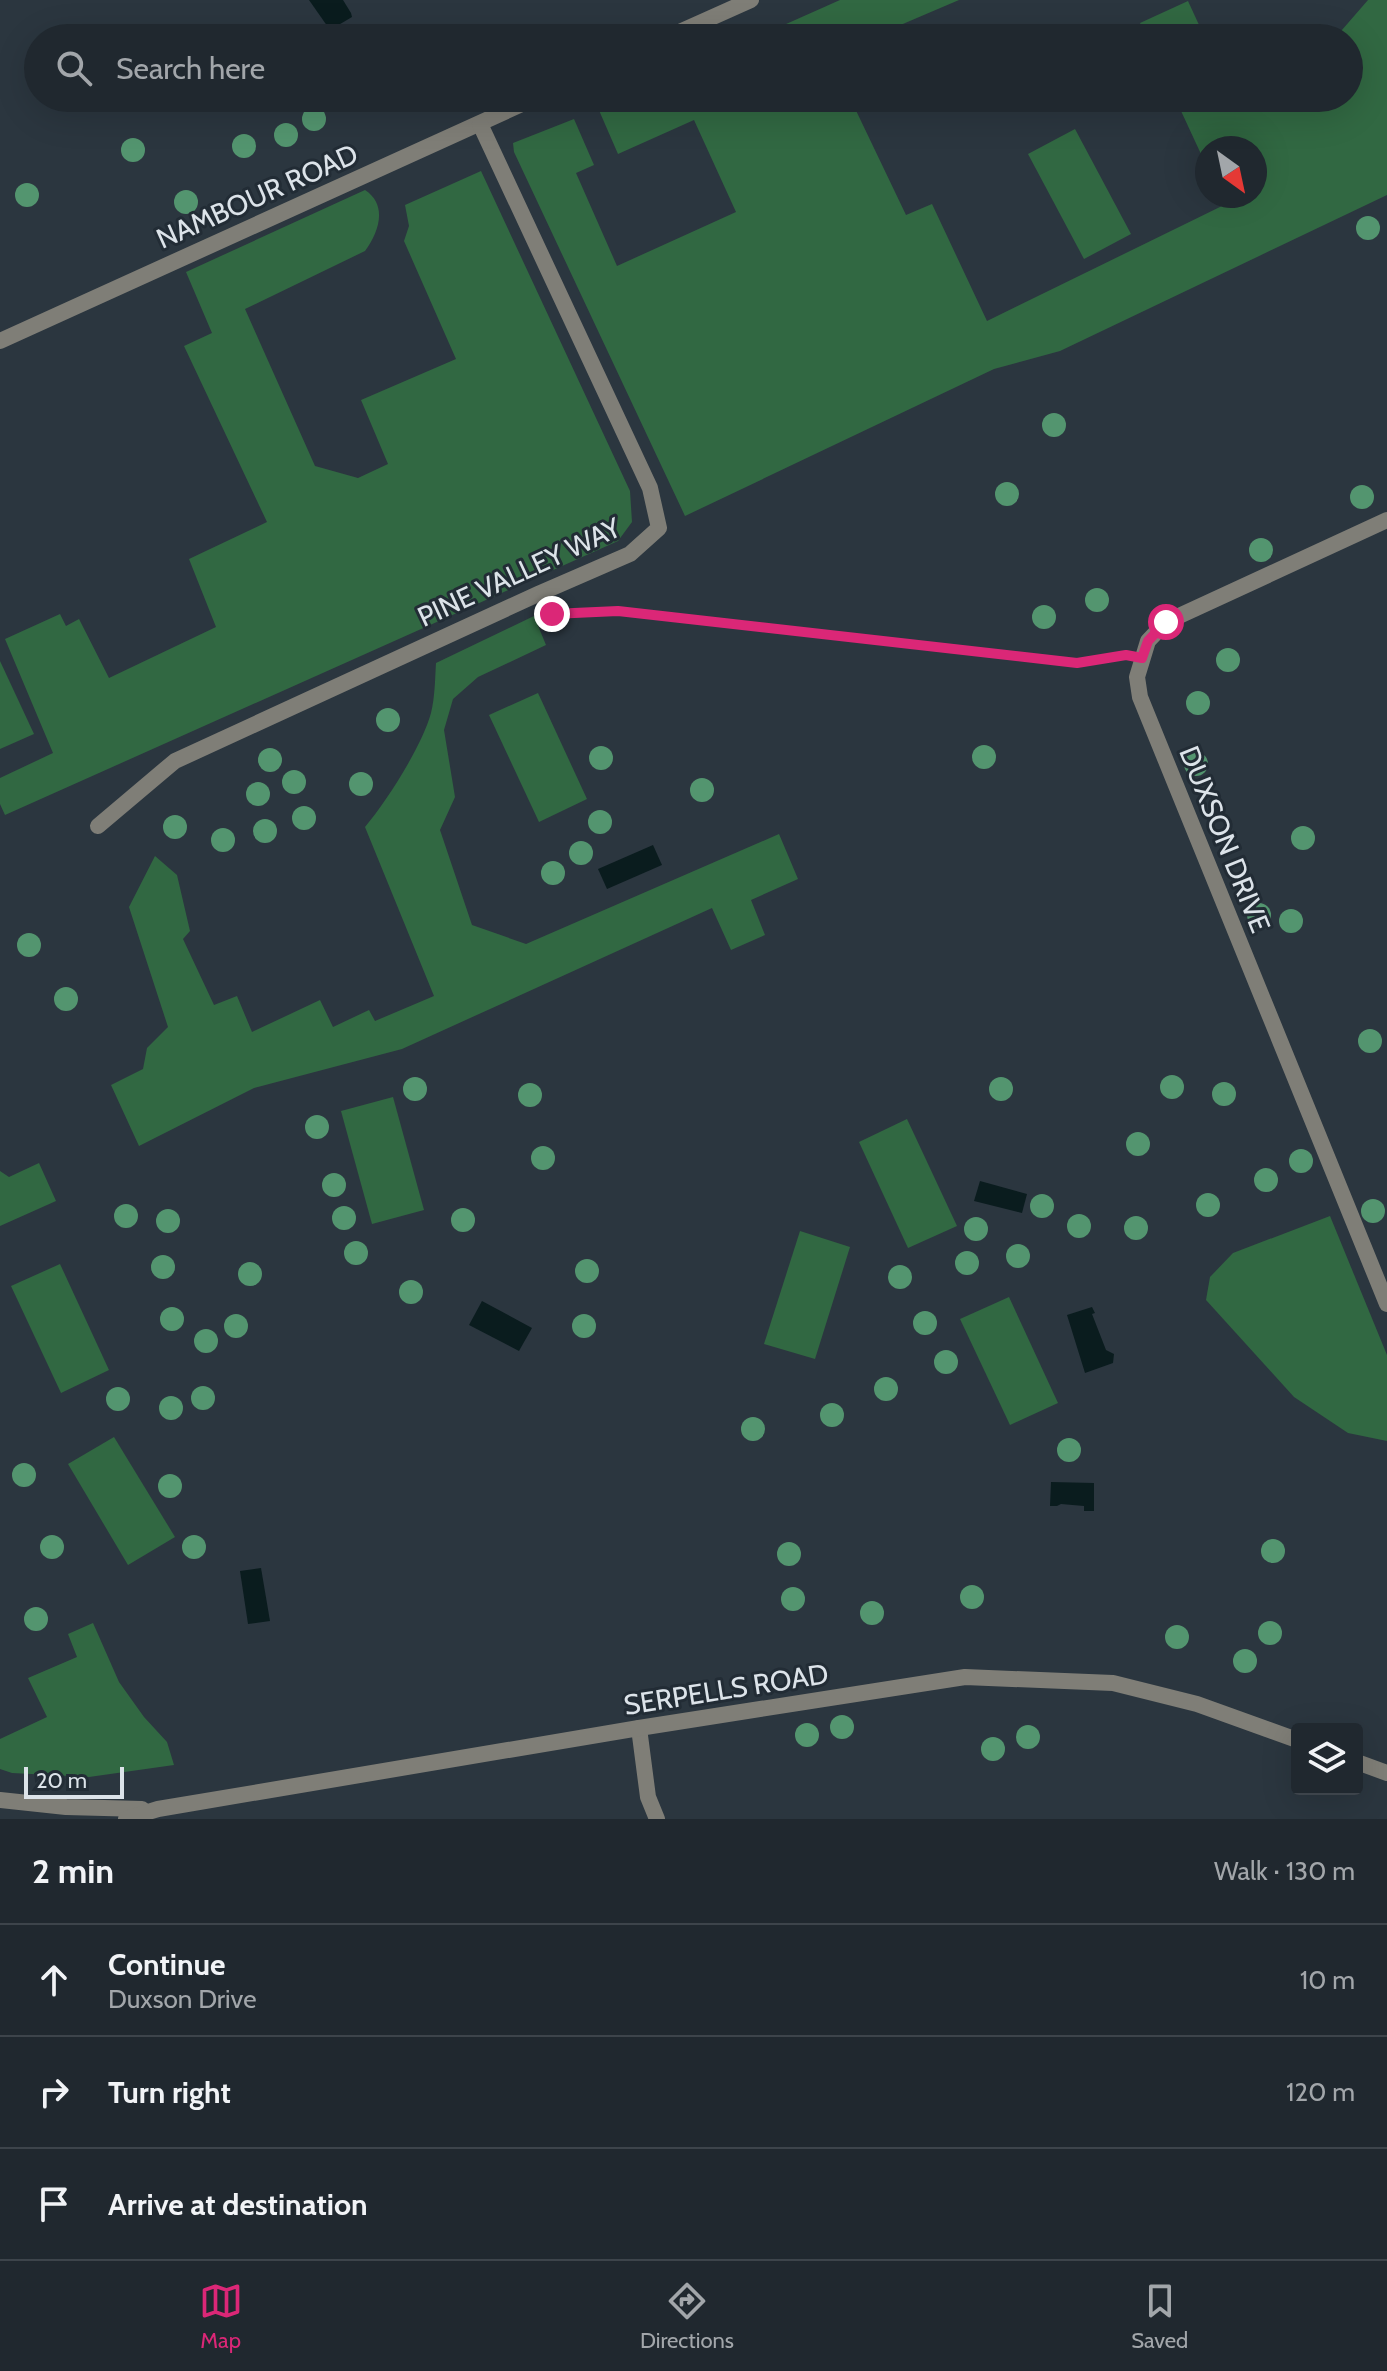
<!DOCTYPE html>
<html lang="en">
<head>
<meta charset="utf-8">
<style>
  :root { --surface:#20282f; --page:#283037; --text:#f1f3f6; --muted:#a2a6aa; --line:#3d444b; --accent:#db2777 }
  body { margin:0; font-family:Cabin,sans-serif; background:var(--page); color:var(--text) }
  .controls { position:absolute; right:24px; bottom:24px; display:grid; overflow:hidden; border-radius:8px; box-shadow:0 8px 32px #0002 }
  .controls button { width:72px; height:72px; display:grid; place-items:center; padding:0; border:0; border-bottom:2px solid var(--line); background:var(--surface); color:var(--text); font:40px sans-serif }
  .compass { position:absolute; left:1195px; top:136px; width:72px; height:72px; border-radius:50%; background:var(--surface); box-shadow:0 8px 32px #0002; rotate:147deg }
  .scale { position:absolute; left:24px; bottom:20px; width:100px; box-sizing:border-box; padding-left:8px; border:4px solid #dce3e9; border-top:0; font-size:22px; line-height:28px; white-space:nowrap; color:#dce3e9; -webkit-text-stroke:6px #222c35; paint-order:stroke }
  .stop { position:absolute; width:24px; height:24px; margin:-18px; border:6px solid #db2777; border-radius:50%; background:#fff }
  .stop.end { background:#db2777; border-color:#fff; box-shadow:0 2px 8px #0008 }
  .list { margin:0; padding:0; list-style:none }
  h2 { display:flex; justify-content:space-between; align-items:center; height:104px; margin:0; padding:0 32px; font-size:34px }
  h2 small { font-size:26px; font-weight:400; color:var(--muted) }
  .list li { display:grid; grid-template-columns:52px 1fr auto; gap:24px; align-items:center; box-sizing:border-box; height:112px; padding:0 32px; border-top:2px solid var(--line) }
  .list b { display:block; font-size:30px; white-space:nowrap }
  .list p { margin:0; font-size:26px; white-space:nowrap; color:var(--muted) }
  .list em { font-size:26px; font-style:normal; color:var(--muted) }
  .icon { flex:none; width:44px; height:44px; fill:none; stroke:currentColor; stroke-width:2; stroke-linecap:round; stroke-linejoin:round }
  .map { position:relative; flex:none; width:1387px; height:1819px; overflow:hidden }
  .search { position:absolute; background:var(--surface); box-shadow:0 8px 32px #0002; left:24px; right:24px; top:24px; height:88px; display:flex; align-items:center; gap:20px; box-sizing:border-box; padding:0 28px; border-radius:44px; color:var(--muted); font-size:30px }
  .sheet { height:440px; background:var(--surface) }
  nav { display:flex; justify-content:space-around; align-items:center; box-sizing:border-box; height:112px; border-top:2px solid var(--line); background:var(--surface); font-size:22px; color:var(--muted) }
  nav a { display:grid; justify-items:center; gap:4px }
  nav .on { color:var(--accent) }
  .map>svg:first-child { display:block }
</style>
</head>
<body>
<div class="map">
<svg width="1387" height="1819" viewBox="0 0 1387 1819">
  <rect width="100%" height="100%" fill="#2b363f"/>
  <!-- green -->
  <g fill="#316842">
    <path d="M840 0H959L870 38H755Z"/>
    <path d="M1368 0H1387V195L1060 351 994 369 685 516 514 152 513 143 574 119 594 165 576 173 617 266 736 212 694 120 618 154 598 108 621 98H850L906 215 932 204 987 321 1224 205 1220 196H1255V148H1207V167L1175 98H1211L1215 105 1233 98H1349V38H1335Z"/>
    <path d="M1188 1 1205 38H1147L1140 23Z"/>
    <path d="M1075 129 1131 234 1084 259 1028 154Z"/>
    <path d="M481 171 630 491 632 522 618 541 5 815 0 804V778L53 753 5 639 60 614 66 626 79 619 109 678 216 627 189 559 267 522 184 346 212 333 186 272 365 190C388 205 379 232 365 251L245 309 315 466 358 478 388 464 361 400 456 359 404 241 409 226 405 205Z"/>
    <path d="M534 616 546 645 478 677 453 699 444 730 455 797 440 830 472 925 526 944 779 834 798 879 751 900 765 935 731 950 712 908 402 1049 254 1088 139 1146 111 1085 143 1069 147 1048 168 1027 129 907 155 856 177 875 190 931 183 939 214 1005 237 996 252 1032 320 1000 333 1027 369 1010 375 1021 434 996 365 827C387 801 422 746 431 713 435 697 435 679 436 663Z"/>
    <path d="M0 661 34 734 0 749Z"/>
    <path d="M538 693 587 799 539 822 489 715Z"/>
    <path d="M393 1097 424 1210 372 1224 341 1111Z"/>
    <path d="M907 1119 957 1226 908 1248 859 1142Z"/>
    <path d="M39 1163 56 1201 0 1226V1171L9 1177Z"/>
    <path d="M1330 1216 1387 1355V1441L1348 1433 1294 1397 1206 1300 1210 1277 1233 1253Z"/>
    <path d="M800 1231 850 1247 815 1359 764 1344Z"/>
    <path d="M60 1264 109 1370 61 1393 11 1286Z"/>
    <path d="M1009 1297 1058 1403 1010 1425 960 1319Z"/>
    <path d="M114 1437 175 1537 128 1565 68 1464Z"/>
    <path d="M93 1623 119 1682 144 1717 167 1742 174 1765 89 1777 12 1773 0 1769V1739L47 1717 28 1678 77 1657 68 1634Z"/>
  </g>
  <!-- water -->
  <g fill="#0a1c1e">
    <path d="M309 0H343L351 13 352 17 330 30Z"/>
    <path d="M653 845 662 865 607 889 598 869Z"/>
    <path d="M980 1181 1027 1194 1022 1213 974 1201Z"/>
    <path d="M482 1301 532 1328 519 1351 469 1325Z"/>
    <path d="M1092 1307 1095 1313 1092 1314 1106 1350 1114 1354 1113 1363 1085 1373 1067 1315Z"/>
    <path d="M1051 1482 1094 1483V1511H1084V1506L1061 1504 1057 1506H1050Z"/>
    <path d="M261 1568 270 1621 248 1624 240 1571Z"/>
  </g>
  <g fill="none" stroke-linecap="round" stroke-linejoin="round">
    <!-- path -->
    <path stroke="#848d94" stroke-width="5" stroke-dasharray="8 4" stroke-linecap="butt" d="M558 614 618 611 1077 663 1120 656"/>
    <!-- minor -->
    <g stroke="#7f7e77" stroke-width="16">
      <path d="M666 38 751 0"/>
      <path d="M0 341 535 98"/>
      <path d="M1387 520 1166 622 1148 641 1137 677 1140 697 1387 1304"/>
      <path d="M98 826 175 761 538 594 630 554 659 528 650 488 480 124"/>
      <path d="M639 1728 648 1797 657 1819"/>
      <path d="M1357 1762 1387 1773"/>
      <path d="M0 1800 66 1807 142 1809"/>
      <path d="M126 1819 158 1809 639 1728 965 1677 1113 1683 1197 1704 1297 1740"/>
    </g>
  </g>
  <!-- trees -->
  <g fill="#53956f">
    <circle cx="314" cy="119" r="12"/>
    <circle cx="286" cy="135" r="12"/>
    <circle cx="244" cy="146" r="12"/>
    <circle cx="133" cy="150" r="12"/>
    <circle cx="27" cy="195" r="12"/>
    <circle cx="186" cy="202" r="12"/>
    <circle cx="1368" cy="228" r="12"/>
    <circle cx="1054" cy="425" r="12"/>
    <circle cx="1007" cy="494" r="12"/>
    <circle cx="1362" cy="497" r="12"/>
    <circle cx="1261" cy="550" r="12"/>
    <circle cx="1097" cy="600" r="12"/>
    <circle cx="1044" cy="617" r="12"/>
    <circle cx="1228" cy="660" r="12"/>
    <circle cx="1198" cy="703" r="12"/>
    <circle cx="388" cy="720" r="12"/>
    <circle cx="984" cy="757" r="12"/>
    <circle cx="601" cy="758" r="12"/>
    <circle cx="270" cy="760" r="12"/>
    <circle cx="1196" cy="764" r="12"/>
    <circle cx="294" cy="782" r="12"/>
    <circle cx="361" cy="784" r="12"/>
    <circle cx="702" cy="790" r="12"/>
    <circle cx="258" cy="794" r="12"/>
    <circle cx="304" cy="818" r="12"/>
    <circle cx="600" cy="822" r="12"/>
    <circle cx="175" cy="827" r="12"/>
    <circle cx="265" cy="831" r="12"/>
    <circle cx="1303" cy="838" r="12"/>
    <circle cx="223" cy="840" r="12"/>
    <circle cx="581" cy="853" r="12"/>
    <circle cx="553" cy="873" r="12"/>
    <circle cx="1259" cy="915" r="12"/>
    <circle cx="1291" cy="921" r="12"/>
    <circle cx="29" cy="945" r="12"/>
    <circle cx="66" cy="999" r="12"/>
    <circle cx="1370" cy="1041" r="12"/>
    <circle cx="1172" cy="1087" r="12"/>
    <circle cx="415" cy="1089" r="12"/>
    <circle cx="1001" cy="1089" r="12"/>
    <circle cx="1224" cy="1094" r="12"/>
    <circle cx="530" cy="1095" r="12"/>
    <circle cx="317" cy="1127" r="12"/>
    <circle cx="1138" cy="1144" r="12"/>
    <circle cx="543" cy="1158" r="12"/>
    <circle cx="1301" cy="1161" r="12"/>
    <circle cx="1266" cy="1180" r="12"/>
    <circle cx="334" cy="1185" r="12"/>
    <circle cx="1208" cy="1205" r="12"/>
    <circle cx="1042" cy="1206" r="12"/>
    <circle cx="1373" cy="1211" r="12"/>
    <circle cx="126" cy="1216" r="12"/>
    <circle cx="344" cy="1218" r="12"/>
    <circle cx="463" cy="1220" r="12"/>
    <circle cx="168" cy="1221" r="12"/>
    <circle cx="1079" cy="1226" r="12"/>
    <circle cx="1136" cy="1228" r="12"/>
    <circle cx="976" cy="1229" r="12"/>
    <circle cx="356" cy="1253" r="12"/>
    <circle cx="1018" cy="1256" r="12"/>
    <circle cx="967" cy="1263" r="12"/>
    <circle cx="163" cy="1267" r="12"/>
    <circle cx="587" cy="1271" r="12"/>
    <circle cx="250" cy="1274" r="12"/>
    <circle cx="900" cy="1277" r="12"/>
    <circle cx="411" cy="1292" r="12"/>
    <circle cx="172" cy="1319" r="12"/>
    <circle cx="925" cy="1323" r="12"/>
    <circle cx="236" cy="1326" r="12"/>
    <circle cx="584" cy="1326" r="12"/>
    <circle cx="206" cy="1341" r="12"/>
    <circle cx="946" cy="1362" r="12"/>
    <circle cx="886" cy="1389" r="12"/>
    <circle cx="203" cy="1398" r="12"/>
    <circle cx="118" cy="1399" r="12"/>
    <circle cx="171" cy="1408" r="12"/>
    <circle cx="832" cy="1415" r="12"/>
    <circle cx="753" cy="1429" r="12"/>
    <circle cx="1069" cy="1450" r="12"/>
    <circle cx="24" cy="1475" r="12"/>
    <circle cx="170" cy="1486" r="12"/>
    <circle cx="52" cy="1547" r="12"/>
    <circle cx="194" cy="1547" r="12"/>
    <circle cx="1273" cy="1551" r="12"/>
    <circle cx="789" cy="1554" r="12"/>
    <circle cx="972" cy="1597" r="12"/>
    <circle cx="793" cy="1599" r="12"/>
    <circle cx="872" cy="1613" r="12"/>
    <circle cx="36" cy="1619" r="12"/>
    <circle cx="1270" cy="1633" r="12"/>
    <circle cx="1177" cy="1637" r="12"/>
    <circle cx="1245" cy="1661" r="12"/>
    <circle cx="842" cy="1727" r="12"/>
    <circle cx="807" cy="1735" r="12"/>
    <circle cx="1028" cy="1737" r="12"/>
    <circle cx="993" cy="1749" r="12"/>
  </g>
  <g fill="none" stroke-linecap="round" stroke-linejoin="round">
    <!-- route -->
    <path stroke="#db2777" stroke-width="10" d="M552 614 618 611 1077 663 1126 655 1142 658 1148 641 1166 622"/>
  </g>
  <g text-anchor="middle" stroke-width="6" stroke-linejoin="round" paint-order="stroke">
    <!-- street labels -->
    <g font-size="28" fill="#dce3e9" stroke="#222c35">
      <text transform="translate(257 196) rotate(-24)" y="10">NAMBOUR ROAD</text>
      <text transform="translate(519 572) rotate(-25)" y="10">PINE VALLEY WAY</text>
      <text transform="translate(1225 839) rotate(68)" y="10">DUXSON DRIVE</text>
      <text transform="translate(726 1689) rotate(-9)" y="10">SERPELLS ROAD</text>
    </g>
  </g>
</svg>
<div class="controls">
<button><svg class="icon" aria-label="layers" viewBox="0 0 24 24"><path d="M12 4l9 5-9 5-9-5zM3 14l9 5 9-5"/></svg></button>
</div>
<svg class="compass" viewBox="-18 -18 36 36"><path d="M0-13l5 13h-10z" fill="#e53935"/><path d="M0 13l5-13h-10z" fill="#a2a6aa"/></svg>
<div class="scale">20 m</div>
<div class="stop" style="left:1166px;top:622px"></div>
<div class="stop end" style="left:552px;top:614px"></div>
<div class="search"><svg class="icon" aria-label="search" viewBox="0 0 24 24"><circle cx="10" cy="10" r="6"/><path d="M15 15l6 6"/></svg>Search here</div>
</div>
<section class="sheet">
<h2>2 min<small>Walk · 130 m</small></h2>
<ul class="list">
<li><svg class="icon" aria-label="ahead" viewBox="0 0 24 24"><path d="M12 20V5M6 11l6-6 6 6"/></svg><div><b>Continue</b><p>Duxson Drive</p></div><em>10 m</em></li>
<li><svg class="icon" aria-label="right" viewBox="0 0 24 24"><path d="M7 20v-9h11M14 6l5 5-5 5"/></svg><div><b>Turn right</b></div><em>120 m</em></li>
<li><svg class="icon" aria-label="arrive" viewBox="0 0 24 24"><path d="M6 21V4h12l-3 4 3 4H6"/></svg><div><b>Arrive at destination</b></div></li>
</ul>
</section>
<nav>
<a class="on"><svg class="icon" aria-label="map" viewBox="0 0 24 24"><path d="M3 6l6-2 6 2 6-2v14l-6 2-6-2-6 2zM9 4v14M15 6v14"/></svg>Map</a>
<a><svg class="icon" aria-label="directions" viewBox="0 0 24 24"><path d="M12 3l9 9-9 9-9-9zM9 14v-3h6M13 9l2 2-2 2"/></svg>Directions</a>
<a><svg class="icon" aria-label="saved" viewBox="0 0 24 24"><path d="M7 4h10v16l-5-4-5 4z"/></svg>Saved</a>
</nav>
</body>
</html>
